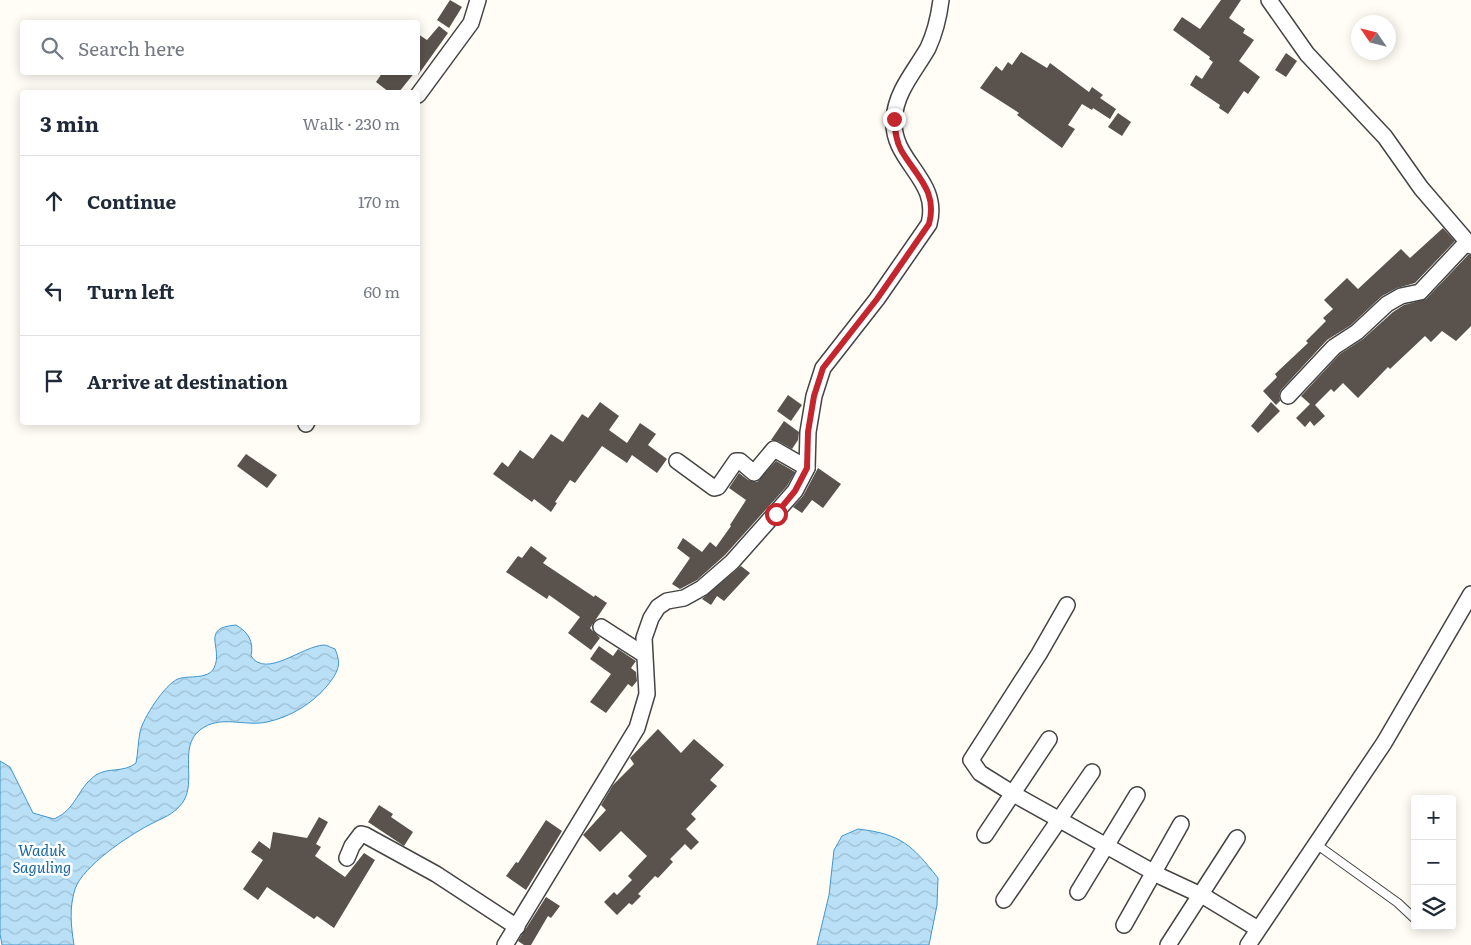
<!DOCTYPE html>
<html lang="en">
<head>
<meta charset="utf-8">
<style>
  :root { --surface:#fff; --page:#f6f6f7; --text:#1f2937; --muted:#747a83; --line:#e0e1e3 }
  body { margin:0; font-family:Literata,serif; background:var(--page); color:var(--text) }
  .controls { position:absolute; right:15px; bottom:15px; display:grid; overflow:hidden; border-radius:5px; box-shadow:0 2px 12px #0003 }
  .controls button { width:45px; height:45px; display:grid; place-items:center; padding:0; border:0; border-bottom:1px solid var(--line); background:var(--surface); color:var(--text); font:25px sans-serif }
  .compass { position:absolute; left:1351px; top:15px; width:45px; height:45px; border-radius:50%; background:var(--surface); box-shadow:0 2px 12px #0003; rotate:305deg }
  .stop { position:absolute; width:15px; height:15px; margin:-11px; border:4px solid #c4262e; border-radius:50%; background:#fff }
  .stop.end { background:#c4262e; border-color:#fff; box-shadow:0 1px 5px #0008 }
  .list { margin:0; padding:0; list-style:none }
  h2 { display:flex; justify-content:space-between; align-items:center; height:65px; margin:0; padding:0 20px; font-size:21px }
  h2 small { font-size:16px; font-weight:400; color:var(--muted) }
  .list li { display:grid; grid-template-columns:32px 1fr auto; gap:15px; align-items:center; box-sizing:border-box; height:90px; padding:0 20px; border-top:1px solid var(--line) }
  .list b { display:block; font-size:19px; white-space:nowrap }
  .list em { font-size:16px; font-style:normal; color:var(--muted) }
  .icon { flex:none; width:28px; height:28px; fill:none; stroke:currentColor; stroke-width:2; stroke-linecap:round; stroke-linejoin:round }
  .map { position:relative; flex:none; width:1471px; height:945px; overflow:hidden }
  .search { position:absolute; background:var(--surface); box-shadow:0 2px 12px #0003; left:20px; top:20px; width:400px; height:55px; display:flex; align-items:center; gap:12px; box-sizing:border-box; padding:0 18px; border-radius:5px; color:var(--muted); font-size:19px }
  .panel { position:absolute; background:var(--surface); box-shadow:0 2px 12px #0003; left:20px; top:90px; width:400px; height:335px; border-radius:5px }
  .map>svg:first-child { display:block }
</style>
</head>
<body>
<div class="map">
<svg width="1471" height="945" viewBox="0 0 1471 945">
  <defs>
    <pattern id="water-waves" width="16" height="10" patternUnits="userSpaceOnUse" patternTransform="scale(1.25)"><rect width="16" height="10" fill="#b9e0f7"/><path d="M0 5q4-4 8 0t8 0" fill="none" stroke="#9ebfd3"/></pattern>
  </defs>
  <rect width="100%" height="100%" fill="#fffdf5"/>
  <!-- water -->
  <g fill="url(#water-waves)" stroke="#3f96cf">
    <path d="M236 625C248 632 254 641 251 656 266 679 302 646 324 645 327 645 332 648 335 649 342 665 338 672 327 686 312 704 290 717 267 722 244 727 220 714 200 730 178 747 197 781 183 802 174 815 162 818 149 825 128 836 83 866 75 889 69 908 71 926 74 945H2L0 934V761L10 767 33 813 54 819C77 809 77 788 96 775 108 767 124 773 136 763 138 753 138 742 140 732 143 718 165 684 178 679 188 675 208 680 214 668 224 648 199 628 236 625Z"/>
    <path d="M858 829C901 834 912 845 938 878L937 905 929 945H817L829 895 834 850 842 836Z"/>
  </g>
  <!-- building -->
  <g fill="#5a524d">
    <path d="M450 0 462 7 449 28 437 20Z"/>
    <path d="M1221 0H1241L1229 18 1245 29 1243 33 1254 40 1239 61 1260 77 1248 94 1244 91 1228 114 1219 108 1220 105 1190 85 1196 75 1202 79 1213 62 1209 59 1210 57 1173 30 1182 17 1200 29Z"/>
    <path d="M439 26 448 33 418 75V34L427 40Z"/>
    <path d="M1021 52 1047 68 1050 63 1089 92 1092 87 1103 95 1100 98 1116 109 1110 119 1093 108 1092 110 1082 104 1068 125 1075 129 1062 148 1017 115 1019 113 980 88 996 66 1002 71 1008 62 1012 65Z"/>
    <path d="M1286 53 1297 61 1286 77 1275 70Z"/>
    <path d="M383 72H415L399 92H389L376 82Z"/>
    <path d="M1118 113 1131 122 1122 136 1108 127Z"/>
    <path d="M1443 228 1455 241 1415 283 1397 288 1382 296 1351 325 1327 340 1281 390 1279 394 1280 401 1276 405 1263 391 1277 377 1275 374 1308 343 1306 341 1326 321 1323 318 1333 309 1324 300 1347 278 1358 289 1401 249 1410 258Z"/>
    <path d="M1468 255H1471V326L1456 341 1442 331 1431 342 1425 336 1390 369 1388 367 1358 398 1343 383 1334 392 1331 389 1315 405 1325 416 1314 426 1310 421 1305 427 1296 418 1310 404 1301 396 1340 354 1363 339 1393 312 1404 305 1426 299Z"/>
    <path d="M788 395 802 405 791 421 777 411Z"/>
    <path d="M600 402 619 416 609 430 627 443 640 423 656 434 648 445 667 459 657 473 632 455 627 463 602 446 575 483 570 480 555 502 557 503 551 512 534 499 532 502 493 474 502 462 508 467 520 450 533 459 551 434 563 442 582 414 588 418Z"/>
    <path d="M1271 402 1280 411 1258 433 1251 426Z"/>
    <path d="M784 421 799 432 798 440 792 449 778 441 771 440Z"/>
    <path d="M246 454 277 475 267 488 237 466Z"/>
    <path d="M776 461 795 472 787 486 725 555 697 580 680 589 672 584 690 558 677 548 683 538 702 552 710 542 716 547 731 526 730 525 746 500 729 488 739 473 748 480 757 482Z"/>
    <path d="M818 468 841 484 823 508 812 500 802 513 793 507 803 496Z"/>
    <path d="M531 546 547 558 543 563 594 597 595 595 607 603 590 628 600 638 591 650 568 633 580 617 549 595 547 599 506 572 518 556 522 558Z"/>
    <path d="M741 566 750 573 724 601 717 596 711 605 702 599Z"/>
    <path d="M599 646 613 656 618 649 636 661 631 668 636 672 637 681 632 687 628 684 606 713 590 702 611 674 590 659Z"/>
    <path d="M658 729 681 753 694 739 724 765 710 780 717 786 691 814 696 819 686 829 699 842 691 850 685 844 670 859 673 862 658 878 655 876 638 894 641 896 632 905 629 903 617 915 604 902 614 892 617 895 632 880 628 876 647 856 621 831 600 852 583 835 606 810 601 805 613 785 634 764 630 758Z"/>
    <path d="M379 805 393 814 391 817 413 832 404 846 368 822Z"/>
    <path d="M319 817 328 822 316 844 321 847 315 856 345 877 364 853 375 860 334 928 317 916 314 919 267 887 258 900 243 889 263 860 251 852 259 841 270 849 273 832 307 838Z"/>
    <path d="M546 820 562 831 526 890 506 876 516 862 518 863Z"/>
    <path d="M546 897 560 906 551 918 548 916 531 945H524L518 941Z"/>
  </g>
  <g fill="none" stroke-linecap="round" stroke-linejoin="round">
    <!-- lane casing -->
    <g stroke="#444" stroke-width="10">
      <path id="lane" d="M1316 844 1398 903 1415 919"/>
    </g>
    <!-- street casing -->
    <g stroke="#444" stroke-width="18">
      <g id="street">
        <path d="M1269 0 1307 54 1385 137 1421 188 1471 246"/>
        <path d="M418 95 471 23 478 0"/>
        <path d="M1288 396 1334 347 1357 332 1387 304 1401 296 1420 292 1467 242"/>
        <path d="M306 424 307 422"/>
        <path d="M677 461 714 488 718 487 736 461H740L754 473 774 449 807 468"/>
        <path d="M1067 605 1039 654 971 760 980 773 1017 796 1162 877 1205 897 1258 929"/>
        <path d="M601 627 643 654"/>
        <path d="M985 835 1049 739"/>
        <path d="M347 858 352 846 361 834 365 835 436 874 517 927"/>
        <path d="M1078 892 1137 795"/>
        <path d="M1004 900 1092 772"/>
        <path d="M1124 925 1181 824"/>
        <path d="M505 945 637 728 647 694 644 638 651 618 658 607 667 601 684 598 702 588 732 562 795 491 807 468 808 432 814 396 823 368 877 299 929 224C941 179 891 162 894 119 896 91 915 71 928 48 935 33 939 16 941 0"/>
        <path d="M1168 945 1237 838"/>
        <path d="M1248 945 1384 743 1471 594"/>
      </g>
    </g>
    <!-- lane -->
    <use href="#lane" stroke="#fff" stroke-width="8"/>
    <!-- street -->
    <use href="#street" stroke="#fff" stroke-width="15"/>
  </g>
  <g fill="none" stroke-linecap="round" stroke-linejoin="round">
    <!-- route -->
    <path stroke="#c4262e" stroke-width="6" d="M776 514 795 491 807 468 808 432 814 396 823 368 877 299 929 224C938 191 916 176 901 150 896 141 895 130 894 119"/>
  </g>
  <g text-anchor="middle" stroke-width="5" stroke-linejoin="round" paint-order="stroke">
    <!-- water labels -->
    <g font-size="15" font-style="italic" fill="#1768a6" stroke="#fff">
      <text x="42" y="856">Waduk<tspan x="42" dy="17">Saguling</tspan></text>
    </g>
  </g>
</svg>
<div class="controls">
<button>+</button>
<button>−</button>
<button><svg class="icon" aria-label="layers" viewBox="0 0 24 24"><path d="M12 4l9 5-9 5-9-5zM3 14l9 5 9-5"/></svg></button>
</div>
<svg class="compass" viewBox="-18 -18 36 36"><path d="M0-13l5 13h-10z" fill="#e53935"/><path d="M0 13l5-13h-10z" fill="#747a83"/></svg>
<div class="stop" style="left:776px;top:514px"></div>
<div class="stop end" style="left:894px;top:119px"></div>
<div class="search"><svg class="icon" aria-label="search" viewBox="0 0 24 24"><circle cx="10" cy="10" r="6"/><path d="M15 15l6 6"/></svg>Search here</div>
<section class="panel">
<h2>3 min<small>Walk · 230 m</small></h2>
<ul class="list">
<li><svg class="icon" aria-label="ahead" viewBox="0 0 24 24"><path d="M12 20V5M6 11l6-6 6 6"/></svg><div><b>Continue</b></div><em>170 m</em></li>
<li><svg class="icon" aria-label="left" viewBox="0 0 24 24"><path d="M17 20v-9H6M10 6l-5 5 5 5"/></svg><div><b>Turn left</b></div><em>60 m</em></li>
<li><svg class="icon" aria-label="arrive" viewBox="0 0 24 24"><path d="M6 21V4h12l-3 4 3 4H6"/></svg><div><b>Arrive at destination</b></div></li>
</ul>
</section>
</div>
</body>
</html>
